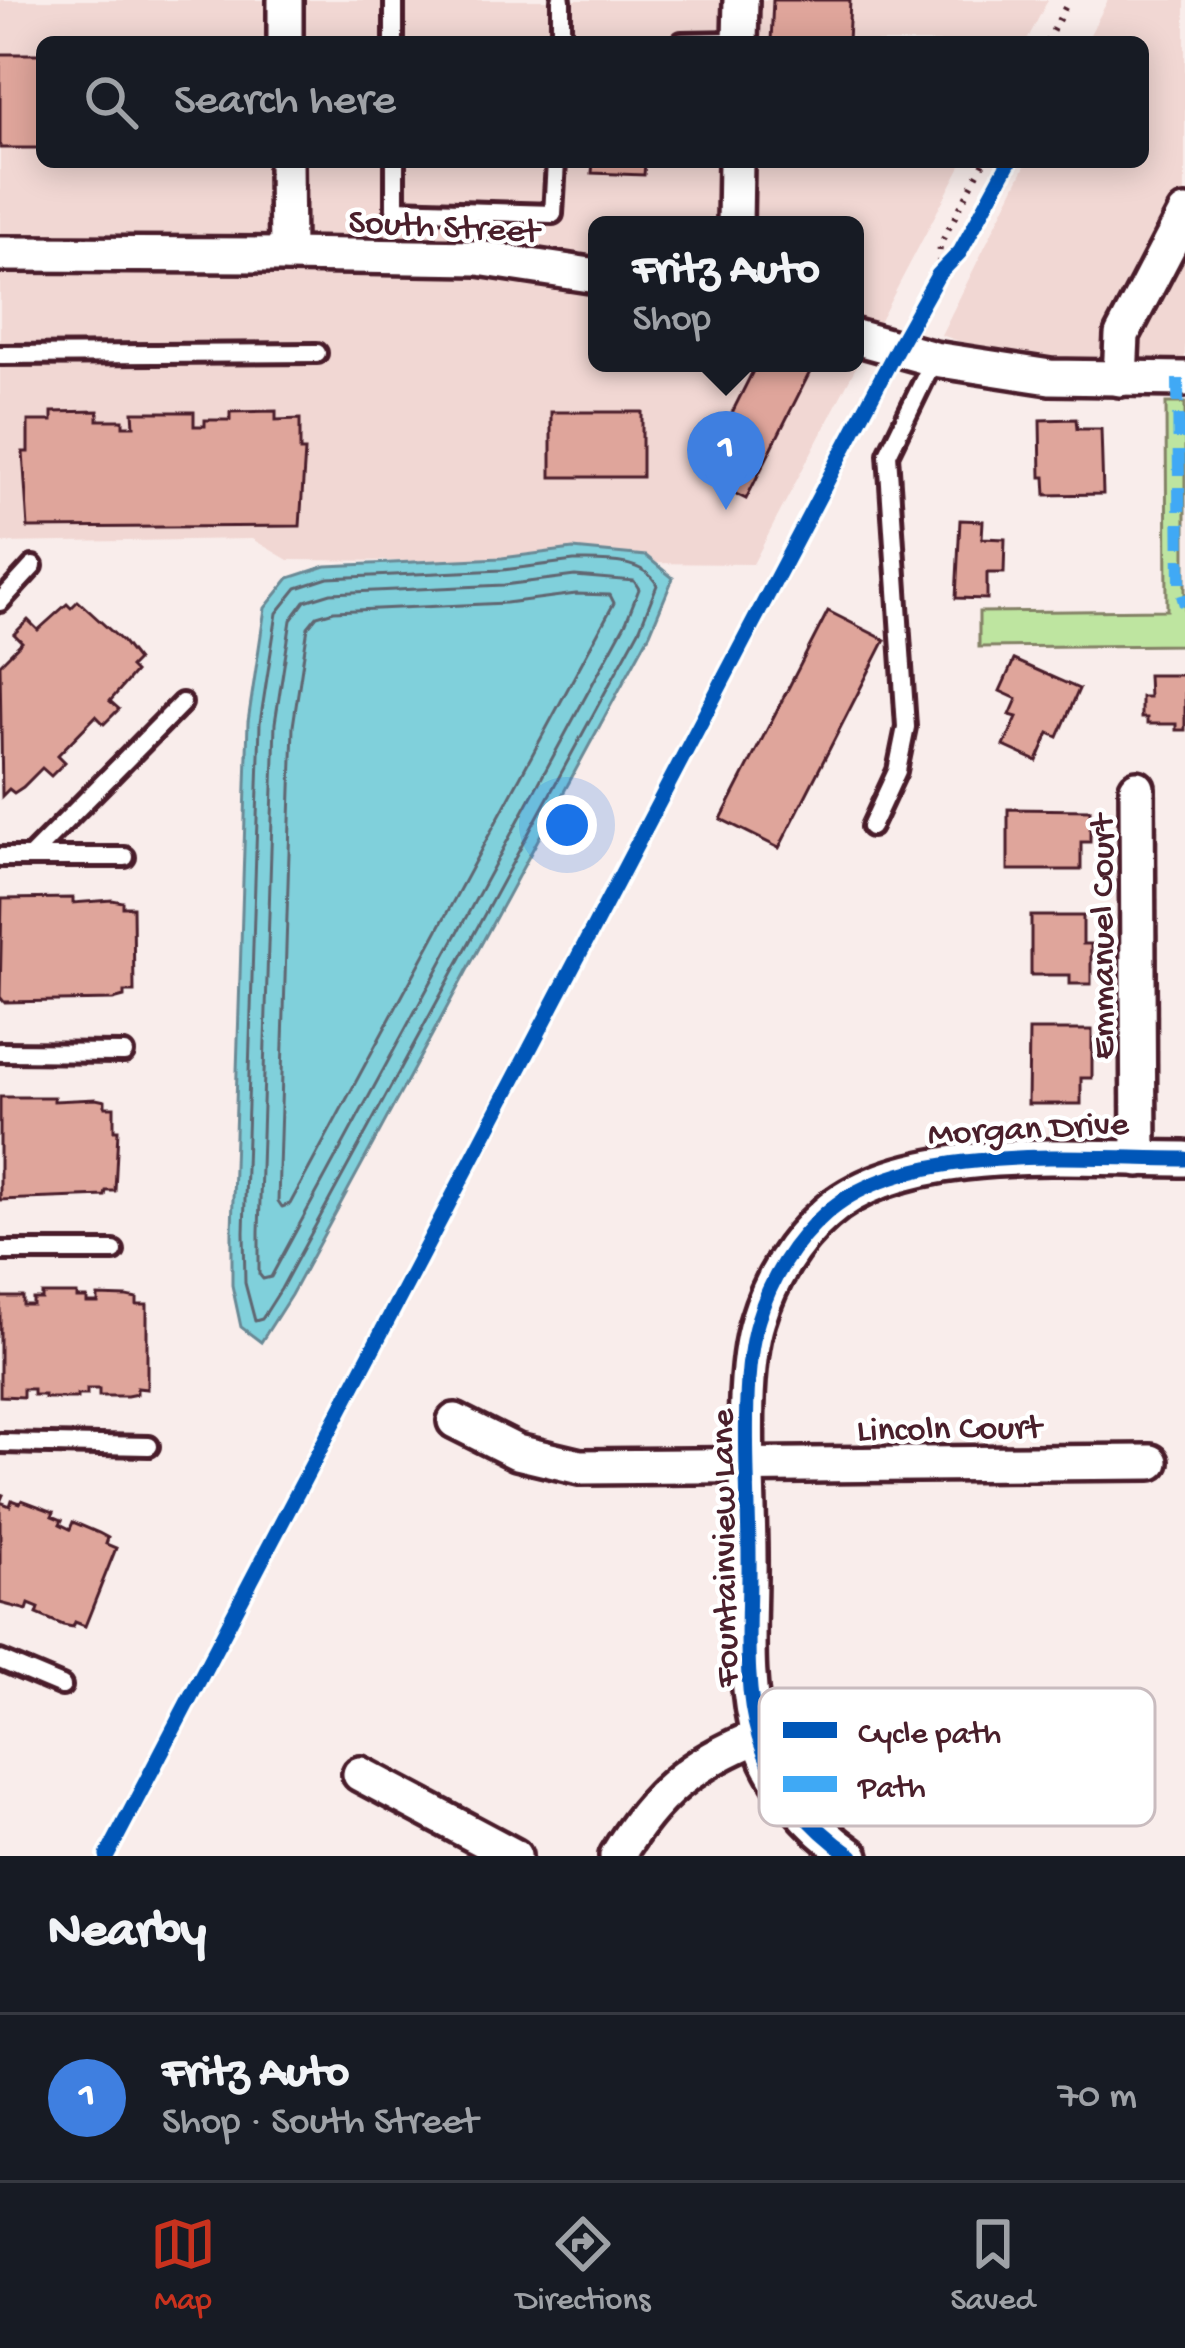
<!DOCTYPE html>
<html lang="en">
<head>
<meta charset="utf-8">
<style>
  :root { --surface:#171b24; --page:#242831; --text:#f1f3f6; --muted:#9ea1a6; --line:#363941; --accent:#c8321e }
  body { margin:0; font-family:"Gochi Hand",sans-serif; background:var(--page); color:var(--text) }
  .you { position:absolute; left:567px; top:825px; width:42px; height:42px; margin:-30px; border:9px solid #fff; border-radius:50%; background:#1a73e8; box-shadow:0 0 0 18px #1a73e833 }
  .badge { display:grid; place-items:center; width:78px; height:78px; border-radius:50%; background:var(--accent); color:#fff; font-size:39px; font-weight:700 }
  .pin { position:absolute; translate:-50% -99px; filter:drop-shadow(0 3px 6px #0008) }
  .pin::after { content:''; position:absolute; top:63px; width:42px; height:36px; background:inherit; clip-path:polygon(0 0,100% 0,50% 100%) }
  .popup { position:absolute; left:588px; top:216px; width:276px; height:156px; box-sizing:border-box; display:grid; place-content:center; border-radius:18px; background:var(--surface); filter:drop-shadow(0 3px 9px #0005); font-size:39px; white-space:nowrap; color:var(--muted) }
  .popup b { font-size:45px; color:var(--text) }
  .popup::after { content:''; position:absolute; left:50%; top:100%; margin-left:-24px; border:24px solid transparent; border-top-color:var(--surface) }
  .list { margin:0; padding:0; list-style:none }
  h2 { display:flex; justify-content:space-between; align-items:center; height:156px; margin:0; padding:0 48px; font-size:51px }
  h2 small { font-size:39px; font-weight:400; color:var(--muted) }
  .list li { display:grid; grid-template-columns:78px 1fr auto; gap:36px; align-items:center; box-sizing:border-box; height:168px; padding:0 48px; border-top:3px solid var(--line) }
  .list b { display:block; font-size:45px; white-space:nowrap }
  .list p { margin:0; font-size:39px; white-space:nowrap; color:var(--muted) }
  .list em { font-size:39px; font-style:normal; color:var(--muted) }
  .icon { flex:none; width:66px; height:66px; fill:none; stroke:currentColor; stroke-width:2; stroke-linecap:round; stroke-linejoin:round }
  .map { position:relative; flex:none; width:1185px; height:1856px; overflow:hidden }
  .search { position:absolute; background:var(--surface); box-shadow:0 6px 30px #0003; left:36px; right:36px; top:36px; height:132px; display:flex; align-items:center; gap:30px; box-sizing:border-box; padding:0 42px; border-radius:18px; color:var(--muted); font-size:45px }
  .sheet { height:324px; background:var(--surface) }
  nav { display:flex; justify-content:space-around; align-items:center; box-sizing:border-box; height:168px; border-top:3px solid var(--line); background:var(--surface); font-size:33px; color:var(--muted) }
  nav a { display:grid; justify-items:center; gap:6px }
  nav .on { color:var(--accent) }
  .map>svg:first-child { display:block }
</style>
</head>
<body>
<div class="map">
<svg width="1185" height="1856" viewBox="0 0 1185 1856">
  <rect width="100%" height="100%" fill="#f9edeb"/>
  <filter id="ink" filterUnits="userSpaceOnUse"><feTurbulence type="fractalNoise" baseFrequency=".00833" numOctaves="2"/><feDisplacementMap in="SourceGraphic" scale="24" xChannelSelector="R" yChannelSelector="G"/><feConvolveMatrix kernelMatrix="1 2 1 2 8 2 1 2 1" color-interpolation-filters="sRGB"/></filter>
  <g filter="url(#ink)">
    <!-- built -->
    <g fill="#f1d7d3" fill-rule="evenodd">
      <path d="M0 0H1048L1026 42H42V162H963L753 564 288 560 252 539 0 543ZM597 225H855V363H597Z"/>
      <path d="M1108 0H1185V362L1091 363 991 352 941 335 1027 162H1143V42H1086Z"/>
    </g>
    <!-- green -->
    <path fill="#bee5a0" stroke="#848266" stroke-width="3" d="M1166 403H1185V645L979 647V612L1167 610Z"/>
    <!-- water -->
    <path fill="#80d0db" stroke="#6a8995" stroke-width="3" d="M573 549 646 556 673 578 650 633 291 1295 261 1342 241 1327 232 1285V1231L248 722 265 608 289 578 326 566 502 558Z"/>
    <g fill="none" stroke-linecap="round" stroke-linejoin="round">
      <!-- shore -->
      <g stroke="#606671" stroke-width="3">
        <path d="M574 561C602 561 643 558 657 585L640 628 281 1289 262 1319 255 1321 245 1283 244 1232 260 723 277 613 297 588 328 578 503 570Z"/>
        <path d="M575 576 634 581 639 589 626 622 271 1277 263 1279 259 1274V1232L275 723 291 620 305 601 331 593 504 585Z"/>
        <path d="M576 594 610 595 614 603 290 1204 282 1207 278 1201 293 726 308 627 317 616 334 611 506 603Z"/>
      </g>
    </g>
    <!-- building -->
    <g fill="#dfa59b" stroke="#4a1f2b" stroke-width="3">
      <path d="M773 0H850L848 42H771Z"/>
      <rect x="0" y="54" width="42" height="94"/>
      <path d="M593 162H645L644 175 592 173Z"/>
      <path d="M757 363H802L812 368 746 499 700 476Z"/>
      <path d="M98 411V420H123V426H134L133 412H194V426H205V420H230V412L276 411V420L300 419V451H305L300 526 28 528 23 452H28V421H52V412Z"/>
      <rect x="551" y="412" width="91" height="65"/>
      <path d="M1076 419 1077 429H1101L1103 494 1046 495 1045 477H1041L1040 420Z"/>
      <path d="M960 520 983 521 982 538 1005 539 1004 573H987V599L956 598Z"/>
      <path d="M78 601 123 642 137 660 130 667 135 672 110 701 119 709 104 724 96 716 58 755 65 762 51 776 42 768 23 787 14 793 9 789 2 796 0 664 22 642 14 634 28 620 38 630 67 604 71 608Z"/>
      <path d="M828 611 885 640 779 848 721 819Z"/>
      <path d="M1014 660 1079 689 1058 737 1049 733 1037 761 1004 746 1017 717 1010 715 1017 699 1000 691Z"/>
      <path d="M1148 675H1185V730H1176V724H1147V718H1141V697H1149Z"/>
      <path d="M1008 809 1090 810V842H1081V870H1008Z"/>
      <path d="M73 898V903L112 900 123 902V907H133L134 992H124V997L113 1000 4 1002 0 997 2 899Z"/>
      <path d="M1031 916H1083V944H1091V984H1070V975H1031Z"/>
      <path d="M1029 1030H1092V1078H1081V1104H1028Z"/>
      <path d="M0 1097H54V1101L96 1099 105 1101V1107H114V1130H118L115 1191H106L105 1196 0 1200Z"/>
      <path d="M42 1294H77V1298H87V1303H98V1296L127 1297 137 1299V1305H147V1389L137 1388V1394L127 1396H99V1389H87V1395H77V1398H44V1395H33V1389H23V1397L0 1396V1297H23V1305H33V1299H42Z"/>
      <path d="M0 1494 3 1495 0 1502 10 1506 12 1500 20 1503 22 1500 54 1512 52 1516 62 1520 60 1524 70 1529 73 1522 99 1533 108 1538 106 1544 116 1548 85 1626 75 1622 73 1627 63 1625 37 1614 39 1608 29 1604 27 1610 0 1603Z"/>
    </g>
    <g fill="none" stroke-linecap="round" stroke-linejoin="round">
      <!-- lane casing -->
      <g stroke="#4a1f2b" stroke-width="26">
        <g id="lane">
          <path d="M394 0V42"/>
          <path d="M561 42V0"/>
          <path d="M682 42 740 41"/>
          <path d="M395 162V209L553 214 556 162"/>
          <path d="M0 355 317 353"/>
          <path d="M0 602 33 566"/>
          <path d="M871 827 897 771 906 727 888 454 934 359"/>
          <path d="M0 857H125"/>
          <path d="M30 857 182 703"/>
          <path d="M0 1052 124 1053"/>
          <path d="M0 1251H114"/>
          <path d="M0 1443 149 1446"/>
          <path d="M0 1660 62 1686"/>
        </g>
      </g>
      <!-- street casing -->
      <g stroke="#4a1f2b" stroke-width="42">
        <g id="street">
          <path d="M285 0V42"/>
          <path d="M740 42 741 0"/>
          <path d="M735 225 736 162"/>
          <path d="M0 254 287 255 286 162"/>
          <path d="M287 255 478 258 597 276"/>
          <path d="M855 337 934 359 1050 377 1185 379"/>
          <path d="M1120 379 1122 335 1185 214"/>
          <path d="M1137 788 1139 1159"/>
          <path d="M455 1421 517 1452 580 1467 1151 1462"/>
          <path d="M360 1774 514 1856"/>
          <path d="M617 1856C655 1793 691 1764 759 1736"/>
          <path d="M852 1856C810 1827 774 1786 759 1737 742 1681 750 1614 749 1556 749 1492 739 1379 758 1320 770 1280 793 1242 825 1214 905 1141 1081 1159 1185 1159"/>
        </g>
      </g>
      <!-- path -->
      <g stroke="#4a1f2b" stroke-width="6" stroke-dasharray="3 9" stroke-linecap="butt">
        <path d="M1047 42 1069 0"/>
        <path d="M938 275 940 245 984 162"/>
      </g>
      <!-- lane -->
      <use href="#lane" stroke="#fff" stroke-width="16"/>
      <!-- street -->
      <use href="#street" stroke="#fff" stroke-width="33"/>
      <!-- quiet -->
      <path stroke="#3fa9f5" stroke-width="12" stroke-dasharray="24 12" stroke-linecap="butt" d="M1178 379 1180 589 1185 605"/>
      <!-- cycleway casing -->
      <g stroke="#fff" stroke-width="22">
        <g id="cycleway">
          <path d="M107 1856 897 348 938 275 960 252 1009 162"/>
          <path d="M852 1856C810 1827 774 1786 759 1737 742 1681 750 1614 749 1556 749 1492 739 1379 758 1320 770 1280 793 1242 825 1214 905 1141 1081 1159 1185 1159"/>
        </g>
      </g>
      <!-- cycleway -->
      <use href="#cycleway" stroke="#0057b8" stroke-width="15"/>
    </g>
  </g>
  <g text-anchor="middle" stroke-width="9" stroke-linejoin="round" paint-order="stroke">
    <!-- street labels -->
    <g font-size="36" fill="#4a1f2b" stroke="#fff">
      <text transform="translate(444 223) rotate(3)" y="13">South Street</text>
      <text transform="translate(1099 937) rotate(-90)" y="13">Emmanuel Court</text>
      <text transform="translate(1028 1125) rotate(-3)" y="13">Morgan Drive</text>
      <text transform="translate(949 1425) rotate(-1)" y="13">Lincoln Court</text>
      <text transform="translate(721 1548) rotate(-91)" y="13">Fountainview Lane</text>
    </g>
  </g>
  <!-- legend -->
  <rect x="759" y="1688" width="396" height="138" rx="18" fill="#fff" stroke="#c9bcbf" stroke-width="3"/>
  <rect x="783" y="1722" width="54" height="16" fill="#0057b8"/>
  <rect x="783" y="1776" width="54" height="16" fill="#3fa9f5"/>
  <g font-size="33" fill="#4a1f2b">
    <text x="858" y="1742">Cycle path</text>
    <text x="858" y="1796">Path</text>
  </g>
</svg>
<div class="you"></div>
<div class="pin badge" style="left:726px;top:510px;background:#3f7fe0">1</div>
<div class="popup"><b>Fritz Auto</b>Shop</div>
<div class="search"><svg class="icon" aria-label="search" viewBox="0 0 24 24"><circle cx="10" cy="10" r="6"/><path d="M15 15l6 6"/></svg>Search here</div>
</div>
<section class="sheet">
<h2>Nearby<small></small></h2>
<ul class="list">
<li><span class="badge" style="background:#3f7fe0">1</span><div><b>Fritz Auto</b><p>Shop · South Street</p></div><em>70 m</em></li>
</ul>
</section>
<nav>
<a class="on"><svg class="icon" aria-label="map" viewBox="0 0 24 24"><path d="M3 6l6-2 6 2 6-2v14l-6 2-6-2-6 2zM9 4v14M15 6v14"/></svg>Map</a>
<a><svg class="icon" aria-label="directions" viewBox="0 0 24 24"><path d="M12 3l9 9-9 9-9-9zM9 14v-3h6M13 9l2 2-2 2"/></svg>Directions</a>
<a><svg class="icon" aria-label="saved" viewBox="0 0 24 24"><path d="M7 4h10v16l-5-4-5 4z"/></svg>Saved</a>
</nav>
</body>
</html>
